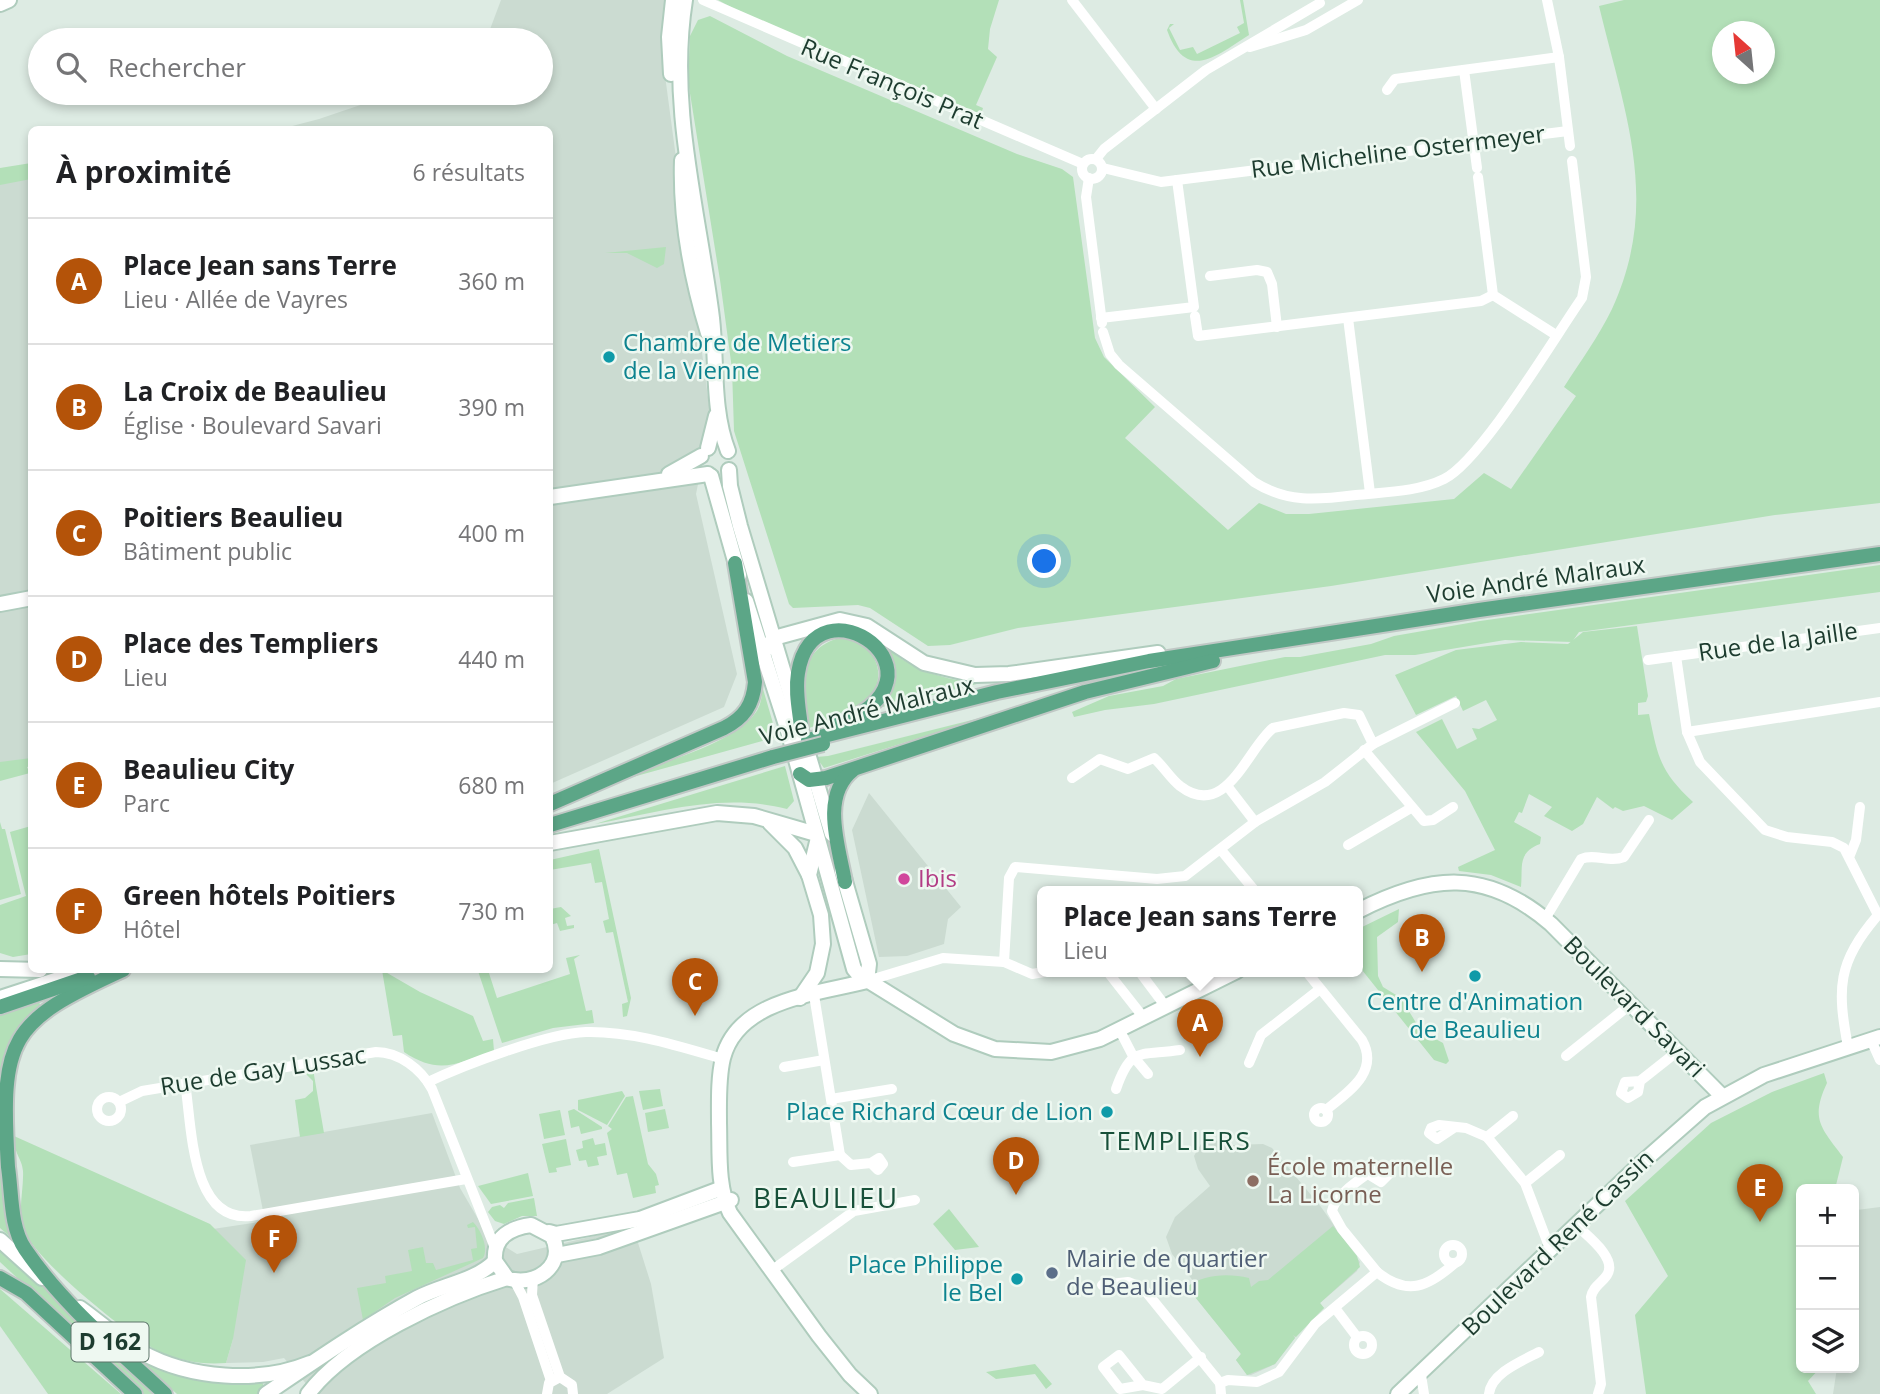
<!DOCTYPE html>
<html lang="fr">
<head>
<meta charset="utf-8">
<style>
  :root { --surface:#fff; --page:#f2f2f2; --text:#202124; --muted:#757577; --line:#e0e0e0; --accent:#b45309 }
  body { margin:0; font-family:"Open Sans",sans-serif; background:var(--page); color:var(--text) }
  .controls { position:absolute; right:21px; bottom:21px; display:grid; overflow:hidden; border-radius:10px; box-shadow:0 4px 10px #0003 }
  .controls button { width:63px; height:63px; display:grid; place-items:center; padding:0; border:0; border-bottom:2px solid var(--line); background:var(--surface); color:var(--text); font:35px sans-serif }
  .compass { position:absolute; left:1712px; top:21px; width:63px; height:63px; border-radius:50%; background:var(--surface); box-shadow:0 4px 10px #0003; rotate:333deg }
  .you { position:absolute; left:1045px; top:562px; width:24px; height:24px; margin:-18px; border:5px solid #fff; border-radius:50%; background:#1a73e8; box-shadow:0 0 0 10px #1a73e833 }
  .badge { display:grid; place-items:center; width:46px; height:46px; border-radius:50%; background:var(--accent); color:#fff; font-size:23px; font-weight:700 }
  .pin { position:absolute; translate:-50% -58px; filter:drop-shadow(0 2px 4px #0008) }
  .pin::after { content:''; position:absolute; top:37px; width:24px; height:21px; background:inherit; clip-path:polygon(0 0,100% 0,50% 100%) }
  .popup { position:absolute; left:1037px; top:886px; width:326px; height:91px; box-sizing:border-box; display:grid; place-content:center; border-radius:10px; background:var(--surface); filter:drop-shadow(0 2px 5px #0005); font-size:23px; white-space:nowrap; color:var(--muted) }
  .popup b { font-size:26px; color:var(--text) }
  .popup::after { content:''; position:absolute; left:50%; top:100%; margin-left:-14px; border:14px solid transparent; border-top-color:var(--surface) }
  .list { margin:0; padding:0; list-style:none }
  h2 { display:flex; justify-content:space-between; align-items:center; height:91px; margin:0; padding:0 28px; font-size:30px }
  h2 small { font-size:23px; font-weight:400; color:var(--muted) }
  .list li { display:grid; grid-template-columns:46px 1fr auto; gap:21px; align-items:center; box-sizing:border-box; height:126px; padding:0 28px; border-top:2px solid var(--line) }
  .list b { display:block; font-size:26px; white-space:nowrap }
  .list p { margin:0; font-size:23px; white-space:nowrap; color:var(--muted) }
  .list em { font-size:23px; font-style:normal; color:var(--muted) }
  .icon { flex:none; width:38px; height:38px; fill:none; stroke:currentColor; stroke-width:2; stroke-linecap:round; stroke-linejoin:round }
  .map { position:relative; flex:none; width:1880px; height:1394px; overflow:hidden }
  .search { position:absolute; background:var(--surface); box-shadow:0 4px 10px #0003; left:28px; top:28px; width:525px; height:77px; display:flex; align-items:center; gap:18px; box-sizing:border-box; padding:0 24px; border-radius:38px; color:var(--muted); font-size:26px }
  .panel { position:absolute; background:var(--surface); box-shadow:0 4px 10px #0003; left:28px; top:126px; width:525px; height:847px; border-radius:10px }
  .map>svg:first-child { display:block }
</style>
</head>
<body>
<div class="map">
<svg width="1880" height="1394" viewBox="0 0 1880 1394">
  <rect width="100%" height="100%" fill="#ddebe3"/>
  <!-- built -->
  <g fill="#cbdbd1">
    <path d="M501 0H667L662 53 711 420 696 494 737 674 724 707 550 784V130H277L319 119 396 93H541V40H486Z"/>
    <path d="M31 178V766L0 771V183Z"/>
    <path d="M869 793 961 907 948 919 944 944 907 956 879 957 852 830Z"/>
    <path d="M432 1113 460 1188 488 1236 517 1254 633 1227 651 1284 664 1358 607 1394H315L284 1358 263 1362 226 1363 233 1339 213 1229 265 1221 250 1145Z"/>
    <path d="M1214 1140 1233 1145 1263 1144 1272 1148 1321 1207 1360 1262 1357 1271 1320 1303 1324 1308 1307 1322 1275 1364 1251 1375H1247L1236 1360 1241 1354 1187 1287 1194 1282 1172 1254 1166 1237 1175 1217 1210 1186 1198 1169 1194 1156 1201 1144Z"/>
    <path d="M1880 1207V1394H1833L1837 1368H1854V1235L1857 1210Z"/>
  </g>
  <!-- green -->
  <g fill="#b3e0b8" fill-rule="evenodd">
    <path d="M718 0H999L990 29 988 49 997 57 976 105 983 108 981 114 749 17Z"/>
    <path d="M1240 0H1243L1249 35C1216 56 1186 83 1167 30L1170 24H1174L1169 28 1180 50 1193 47 1197 54 1240 33 1237 27 1244 23Z"/>
    <path d="M1624 0H1880V503L1775 515 1331 586 1018 628 950 645 928 646 870 608 858 605 793 608 789 604 734 431 732 369 720 280 688 81 690 36 698 20 710 16 787 56 1017 154 1062 169 1073 177 1095 338 1104 357 1155 407 1125 438 1228 530 1259 503 1286 514H1309L1454 499 1484 473 1511 489 1576 396 1564 387C1580 362 1599 336 1612 309 1661 202 1625 114 1599 6ZM1722 32H1764V74H1722Z"/>
    <path d="M31 163V179L0 185V168Z"/>
    <path d="M666 247 664 264 657 268 627 253H605Z"/>
    <path d="M1880 565V592L1579 632 1572 642 1505 640 1415 655H1385L1154 704 1105 710 1074 717 1072 712 1109 696 1163 686 1176 679 1285 657H1300L1371 644 1394 636 1480 621Z"/>
    <path d="M1637 626 1648 696 1646 702 1638 703V715L1649 714C1658 758 1660 771 1693 802L1672 820 1644 806 1623 811 1615 807 1613 809 1597 797 1583 824 1572 831 1544 816 1552 807 1529 794 1522 813 1519 812 1514 822 1541 837 1540 844C1517 853 1523 866 1521 887L1491 875 1459 871 1458 867 1495 850 1465 791 1416 732 1442 719 1457 749 1477 739 1472 728 1479 729 1497 720 1486 700 1463 711 1456 696 1416 715 1395 675 1456 650 1521 642 1568 644 1583 632Z"/>
    <path d="M836 639C871 636 893 674 867 701 859 709 819 725 809 728 805 694 795 652 836 639Z"/>
    <path d="M886 647C913 671 945 680 981 683L882 707C897 687 896 669 886 647Z"/>
    <path d="M752 651 777 737 622 780C655 762 754 741 761 700 764 686 755 665 752 651Z"/>
    <path d="M992 715 824 768 816 757 828 756Z"/>
    <path d="M31 758V766L27 767 30 773 0 781V762Z"/>
    <path d="M785 766 794 801 787 809C723 792 659 812 595 824Z"/>
    <path d="M0 822 2 829H5L21 894 0 900Z"/>
    <path d="M31 826 32 937 28 938 31 954 13 957 0 953V905L26 896 10 832Z"/>
    <path d="M599 849 631 998 627 1016 623 1017 622 1004 628 1002 613 932 606 933 603 921 609 919 602 882 595 883 591 863 550 870V860Z"/>
    <path d="M561 907 571 916 565 918 567 926 574 925V928L560 931 557 923 550 925V909Z"/>
    <path d="M1399 909 1398 922 1377 937 1378 976 1383 987 1401 998 1421 1031 1443 1043 1449 1061 1446 1064 1434 1060 1358 965V929Z"/>
    <path d="M580 955 574 959 586 1011 592 1010 594 1023 553 1028 502 1043 478 971 488 970 497 998 570 974 566 958Z"/>
    <path d="M382 970 420 992 473 1016 483 1041 493 1039 494 1051C457 1063 440 1076 404 1052L402 1035 393 1036Z"/>
    <path d="M39 1002 41 1007 14 1035 0 1071V1015Z"/>
    <path d="M313 1069 324 1133 300 1137 295 1100 305 1098 313 1091V1081L303 1071Z"/>
    <path d="M1824 1073 1827 1083C1810 1119 1821 1128 1843 1157L1835 1189H1801V1368H1820L1808 1381 1816 1394H1646L1635 1315 1668 1276 1625 1201 1711 1123 1772 1092Z"/>
    <path d="M660 1089 663 1106 643 1110 639 1091Z"/>
    <path d="M622 1091 625 1096 607 1125 578 1110V1100Z"/>
    <path d="M633 1096 648 1164 656 1174 659 1185 655 1186 656 1193 633 1198 627 1173 617 1175 607 1133 612 1129 608 1126 626 1097Z"/>
    <path d="M574 1109 602 1127V1129L581 1134 579 1126 571 1128 568 1111Z"/>
    <path d="M665 1109 669 1128 648 1132 645 1113Z"/>
    <path d="M560 1110 565 1135 544 1139 539 1114Z"/>
    <path d="M0 1132 13 1239 0 1228Z"/>
    <path d="M14 1136 210 1224 246 1260 233 1339 226 1363C203 1365 179 1361 158 1351 128 1335 35 1260 24 1230 17 1213 24 1189 23 1171 22 1158 14 1155 14 1136Z"/>
    <path d="M593 1138 595 1145 605 1143 607 1155 597 1157 599 1165 588 1167 586 1160 579 1161 576 1150 583 1148 582 1141Z"/>
    <path d="M566 1139 571 1165 556 1168 557 1172 549 1173 542 1144Z"/>
    <path d="M528 1173 533 1196 491 1204 478 1186Z"/>
    <path d="M534 1198 537 1216H522L504 1224 495 1221 488 1212 492 1207 500 1205 504 1208 508 1203Z"/>
    <path d="M949 1209 979 1247 955 1250 933 1224Z"/>
    <path d="M473 1222C481 1230 489 1248 483 1258L395 1298 363 1320 357 1288 386 1283 385 1276 412 1271 408 1250 423 1247 426 1263H433L436 1270 473 1260 471 1249 477 1248 475 1227 468 1228 467 1225Z"/>
    <path d="M1333 1226 1357 1256 1360 1267 1320 1303 1324 1308 1296 1337 1293 1335 1295 1338 1275 1364 1247 1375 1236 1360 1241 1354 1187 1287C1204 1274 1228 1273 1249 1278L1251 1287 1259 1281 1268 1280Z"/>
    <path d="M0 1247 159 1394H143L0 1262Z"/>
    <path d="M0 1289 121 1394H48L0 1326Z"/>
    <path d="M122 1344 139 1355 261 1380 268 1394H177Z"/>
    <path d="M1035 1364 1052 1384 1046 1389 1035 1374 996 1379 986 1372Z"/>
  </g>
  <g fill="none" stroke-linecap="round" stroke-linejoin="round">
    <!-- secondary casing -->
    <g stroke="#afccbd" stroke-width="18">
      <g id="secondary">
        <path d="M685 0C668 106 699 213 712 318 717 362 712 410 728 451"/>
        <path d="M0 4 9 0"/>
        <path d="M671 74 669 37 673 0"/>
        <path d="M682 160C680 219 691 277 708 333"/>
        <path d="M708 448 716 416"/>
        <path d="M729 470 730 486 740 526 832 834"/>
        <path d="M669 474 701 456"/>
        <path d="M711 476 739 575"/>
        <path d="M550 497 708 474"/>
        <path d="M746 601 788 731 854 969 859 975 954 1034 995 1049 1051 1052 1100 1039 1237 971"/>
        <path d="M0 604 32 598"/>
        <path d="M762 654 774 638 840 620 867 626 924 663 975 675 1009 674 1158 653"/>
        <path d="M770 823 795 848 809 875"/>
        <path d="M550 843 717 813 754 816 816 834"/>
        <path d="M842 871 869 964 867 981"/>
        <path d="M1358 911C1430 874 1486 868 1551 924L1722 1096"/>
        <path d="M0 969 40 970"/>
        <path d="M867 981C818 994 738 999 723 1058 718 1078 719 1103 719 1123 720 1152 717 1186 730 1213L819 1336 850 1375 870 1394"/>
        <path d="M0 998 86 970"/>
        <path d="M800 998 817 973 823 944 821 915 809 875 817 842"/>
        <path d="M531 1225 552 1236C567 1266 534 1288 507 1278L495 1261C493 1237 510 1228 531 1225Z"/>
        <path d="M549 1232 556 1234 640 1219 717 1190"/>
        <path d="M0 1240 42 1278"/>
        <path d="M557 1255 599 1247 731 1200"/>
        <path d="M80 1308C100 1322 120 1341 141 1352 190 1379 259 1384 310 1363"/>
        <path d="M266 1394C316 1360 364 1327 417 1298 441 1285 476 1281 495 1261"/>
        <path d="M308 1394C347 1342 445 1297 507 1278"/>
        <path d="M1398 1394 1637 1167 1705 1107 1764 1075 1880 1037"/>
      </g>
    </g>
    <!-- primary casing -->
    <g stroke="#c0c8c5" stroke-width="18">
      <g id="primary">
        <path d="M801 727C799 709 795 691 798 673 814 572 964 675 837 725"/>
        <path d="M808 740 997 692 1149 661 1479 610 1880 554"/>
        <path d="M800 774 809 780 826 778 1085 692 1213 661"/>
        <path d="M550 804 724 728C744 718 753 705 755 682L735 563"/>
        <path d="M550 825 773 757"/>
        <path d="M845 882C839 847 820 796 853 770"/>
        <path d="M123 970C9 1022 0 1037 8 1167 12 1193 10 1227 25 1249 63 1305 116 1348 165 1394"/>
        <path d="M0 1007 88 977"/>
        <path d="M0 1278 26 1293 135 1394"/>
      </g>
    </g>
    <!-- street -->
    <g stroke="#fff" stroke-width="10">
      <path d="M703 0 1083 164"/>
      <path d="M1072 0 1156 109"/>
      <path d="M1547 0 1559 57"/>
      <path d="M1250 47 1306 30 1358 0"/>
      <path d="M1464 70 1477 168"/>
      <path d="M1387 90 1395 79 1559 57 1570 146"/>
      <circle cx="1092" cy="169" r="10"/>
      <path d="M1096 159 1104 149 1206 70 1320 3"/>
      <path d="M1103 168 1161 182 1568 131"/>
      <path d="M1478 177 1493 295 1556 335"/>
      <path d="M1089 178 1086 197 1102 323"/>
      <path d="M1210 276 1257 270 1267 272 1272 284 1277 327"/>
      <path d="M1195 316 1198 336 1481 301 1493 295"/>
      <path d="M1101 318 1194 307 1177 180"/>
      <path d="M1348 318 1370 493"/>
      <path d="M1103 332 1110 354 1119 365 1254 482C1287 503 1317 500 1356 495 1384 492 1418 492 1444 479 1481 461 1554 338 1582 298L1586 277 1572 161"/>
      <path d="M1676 656 1687 732 1700 762 1765 830 1787 837 1832 842 1844 848 1878 915C1837 963 1837 988 1848 1047"/>
      <path d="M1648 660 1880 628"/>
      <path d="M1687 732 1880 702"/>
      <path d="M1364 750 1424 821 1433 820 1453 807"/>
      <path d="M1072 778 1100 759 1128 769 1154 758C1164 767 1170 778 1180 786 1226 821 1247 749 1273 728L1344 713 1359 715 1373 744"/>
      <path d="M1228 787 1255 822"/>
      <path d="M1348 845 1411 808"/>
      <path d="M1221 850 1255 891"/>
      <path d="M1850 855 1856 840 1860 807"/>
      <path d="M1545 919 1581 859C1595 853 1609 863 1624 857L1649 820"/>
      <path d="M1004 962 1032 974 1050 971"/>
      <path d="M1107 971 1144 1018"/>
      <path d="M1139 971 1166 1007"/>
      <path d="M1306 971 1362 1040C1380 1072 1348 1092 1326 1110"/>
      <path d="M867 981 943 958 1004 962 1009 878 1015 867 1157 879 1185 876 1255 822 1325 782 1373 744 1455 703"/>
      <path d="M1119 1029 1133 1056 1148 1074"/>
      <path d="M1871 1040 1880 1060"/>
      <path d="M1566 1056 1631 1004"/>
      <path d="M1249 1063 1261 1035 1320 989"/>
      <path d="M784 1067 824 1060"/>
      <path d="M1640 1081 1638 1092 1628 1098 1621 1093 1625 1082 1640 1081 1678 1051"/>
      <path d="M428 1082C464 1065 548 1033 586 1032 633 1031 678 1046 723 1059"/>
      <path d="M185 1083C192 1124 190 1223 251 1216L466 1179"/>
      <path d="M1116 1089C1131 1046 1139 1056 1180 1050"/>
      <circle cx="109" cy="1109" r="12"/>
      <path d="M831 1099 892 1089"/>
      <path d="M119 1102 142 1091 376 1052C399 1052 421 1069 432 1089L495 1248"/>
      <circle cx="1321" cy="1115" r="7"/>
      <path d="M1455 1127 1437 1139 1429 1133 1431 1128 1439 1125 1466 1128 1487 1137 1525 1183 1550 1249"/>
      <path d="M1487 1137 1513 1116"/>
      <path d="M840 1155 851 1165 871 1163 878 1170 883 1164 879 1158 871 1163"/>
      <path d="M793 1162 840 1155 814 995"/>
      <path d="M1525 1183 1560 1155"/>
      <path d="M1576 1225C1586 1235 1618 1258 1607 1275 1602 1283 1593 1286 1591 1297L1601 1384 1598 1394"/>
      <circle cx="1453" cy="1254" r="9"/>
      <path d="M771 1271 854 1211 915 1200"/>
      <path d="M1377 1272C1408 1297 1429 1286 1455 1263"/>
      <path d="M533 1277 532 1295 560 1377"/>
      <path d="M514 1280 523 1297 551 1381"/>
      <path d="M1102 1285 1128 1282 1143 1288 1220 1383"/>
      <path d="M1335 1308 1357 1337"/>
      <circle cx="1363" cy="1345" r="9"/>
      <path d="M1421 1375 1424 1394"/>
      <path d="M1143 1385 1119 1355 1103 1367 1120 1389 1143 1385 1162 1389 1201 1357"/>
      <path d="M547 1394 549 1383 560 1377 572 1385 573 1394"/>
      <path d="M1221 1394 1220 1383 1228 1380 1257 1382 1279 1372 1315 1324 1377 1272 1342 1229 1332 1211C1335 1194 1364 1177 1378 1166L1386 1168 1389 1174 1381 1182 1368 1174"/>
      <path d="M1489 1394C1491 1373 1522 1361 1539 1352"/>
    </g>
    <!-- secondary -->
    <use href="#secondary" stroke="#fff" stroke-width="14"/>
    <!-- primary -->
    <use href="#primary" stroke="#5ca687" stroke-width="14"/>
    <!-- primary-bridge casing -->
    <g stroke="#c0c8c5" stroke-width="18" stroke-linecap="butt">
      <path id="primary-bridge" d="M773 757 823 744"/>
    </g>
    <!-- primary-bridge -->
    <use href="#primary-bridge" stroke="#5ca687" stroke-width="14"/>
  </g>
  <!-- markers -->
  <g fill="#0f9aa8" stroke="#eef8f1" stroke-width="2.5">
    <circle cx="609" cy="357" r="7"/>
    <circle cx="1475" cy="976" r="7"/>
    <circle cx="1107" cy="1112" r="7"/>
    <circle cx="1017" cy="1279" r="7"/>
  </g>
  <circle fill="#d1479c" stroke="#eef8f1" stroke-width="2.5" cx="904" cy="879" r="7"/>
  <circle fill="#8d6e63" stroke="#eef8f1" stroke-width="2.5" cx="1253" cy="1181" r="7"/>
  <circle fill="#5c6f8a" stroke="#eef8f1" stroke-width="2.5" cx="1052" cy="1273" r="7"/>
  <g text-anchor="middle" stroke-width="5" stroke-linejoin="round" paint-order="stroke">
    <!-- shield labels -->
    <rect fill="#eef8f1" stroke="#5c7469" stroke-width="2" x="71.5" y="1322.5" width="77" height="39" rx="5"/>
    <g font-size="23" font-weight="bold" fill="#1d3c2f">
      <text x="110" y="1350">D 162</text>
    </g>
    <!-- street labels -->
    <g font-size="24" fill="#1d3c2f" stroke="#eef8f1">
      <text transform="translate(892 84) rotate(23)" y="8">Rue François Prat</text>
      <text transform="translate(1398 152) rotate(-7)" y="8">Rue Micheline Ostermeyer</text>
      <text transform="translate(1536 580) rotate(-8)" y="8">Voie André Malraux</text>
      <text transform="translate(1778 642) rotate(-8)" y="8">Rue de la Jaille</text>
      <text transform="translate(867 711) rotate(-14)" y="8">Voie André Malraux</text>
      <text transform="translate(1634 1007) rotate(45)" y="8">Boulevard Savari</text>
      <text transform="translate(263 1071) rotate(-9)" y="8">Rue de Gay Lussac</text>
      <text transform="translate(1558 1243) rotate(-44)" y="8">Boulevard René Cassin</text>
    </g>
    <!-- culture labels -->
    <g font-size="24" fill="#0d838f" stroke="#eef8f1" text-anchor="end">
      <text x="623" y="351" text-anchor="start">Chambre de Metiers<tspan x="623" dy="28">de la Vienne</tspan></text>
      <text x="1475" y="1010" text-anchor="middle">Centre d'Animation<tspan x="1475" dy="28">de Beaulieu</tspan></text>
      <text x="1093" y="1120">Place Richard Cœur de Lion</text>
      <text x="1003" y="1273">Place Philippe<tspan x="1003" dy="28">le Bel</tspan></text>
    </g>
    <!-- hotel labels -->
    <g font-size="24" fill="#b23c85" stroke="#eef8f1" text-anchor="start">
      <text x="918" y="887">Ibis</text>
    </g>
    <!-- education labels -->
    <g font-size="24" fill="#785e54" stroke="#eef8f1" text-anchor="start">
      <text x="1267" y="1175">École maternelle<tspan x="1267" dy="28">La Licorne</tspan></text>
    </g>
    <!-- service labels -->
    <g font-size="24" fill="#4e5e75" stroke="#eef8f1" text-anchor="start">
      <text x="1066" y="1267">Mairie de quartier<tspan x="1066" dy="28">de Beaulieu</tspan></text>
    </g>
    <!-- neighbourhood labels -->
    <g font-size="26" letter-spacing="2" fill="#175039" stroke="#eef8f1">
      <text x="1176" y="1150">TEMPLIERS</text>
    </g>
    <!-- quarter labels -->
    <g font-size="28" letter-spacing="2" fill="#175039" stroke="#eef8f1">
      <text x="826" y="1208">BEAULIEU</text>
    </g>
  </g>
</svg>
<div class="controls">
<button>+</button>
<button>−</button>
<button><svg class="icon" aria-label="layers" viewBox="0 0 24 24"><path d="M12 4l9 5-9 5-9-5zM3 14l9 5 9-5"/></svg></button>
</div>
<svg class="compass" viewBox="-18 -18 36 36"><path d="M0-13l5 13h-10z" fill="#e53935"/><path d="M0 13l5-13h-10z" fill="#757577"/></svg>
<div class="you"></div>
<div class="pin badge" style="left:1200px;top:1057px">A</div>
<div class="popup"><b>Place Jean sans Terre</b>Lieu</div>
<div class="pin badge" style="left:1422px;top:972px">B</div>
<div class="pin badge" style="left:695px;top:1016px">C</div>
<div class="pin badge" style="left:1016px;top:1195px">D</div>
<div class="pin badge" style="left:1760px;top:1222px">E</div>
<div class="pin badge" style="left:274px;top:1273px">F</div>
<div class="search"><svg class="icon" aria-label="search" viewBox="0 0 24 24"><circle cx="10" cy="10" r="6"/><path d="M15 15l6 6"/></svg>Rechercher</div>
<section class="panel">
<h2>À proximité<small>6 résultats</small></h2>
<ul class="list">
<li><span class="badge">A</span><div><b>Place Jean sans Terre</b><p>Lieu · Allée de Vayres</p></div><em>360 m</em></li>
<li><span class="badge">B</span><div><b>La Croix de Beaulieu</b><p>Église · Boulevard Savari</p></div><em>390 m</em></li>
<li><span class="badge">C</span><div><b>Poitiers Beaulieu</b><p>Bâtiment public</p></div><em>400 m</em></li>
<li><span class="badge">D</span><div><b>Place des Templiers</b><p>Lieu</p></div><em>440 m</em></li>
<li><span class="badge">E</span><div><b>Beaulieu City</b><p>Parc</p></div><em>680 m</em></li>
<li><span class="badge">F</span><div><b>Green hôtels Poitiers</b><p>Hôtel</p></div><em>730 m</em></li>
</ul>
</section>
</div>
</body>
</html>
